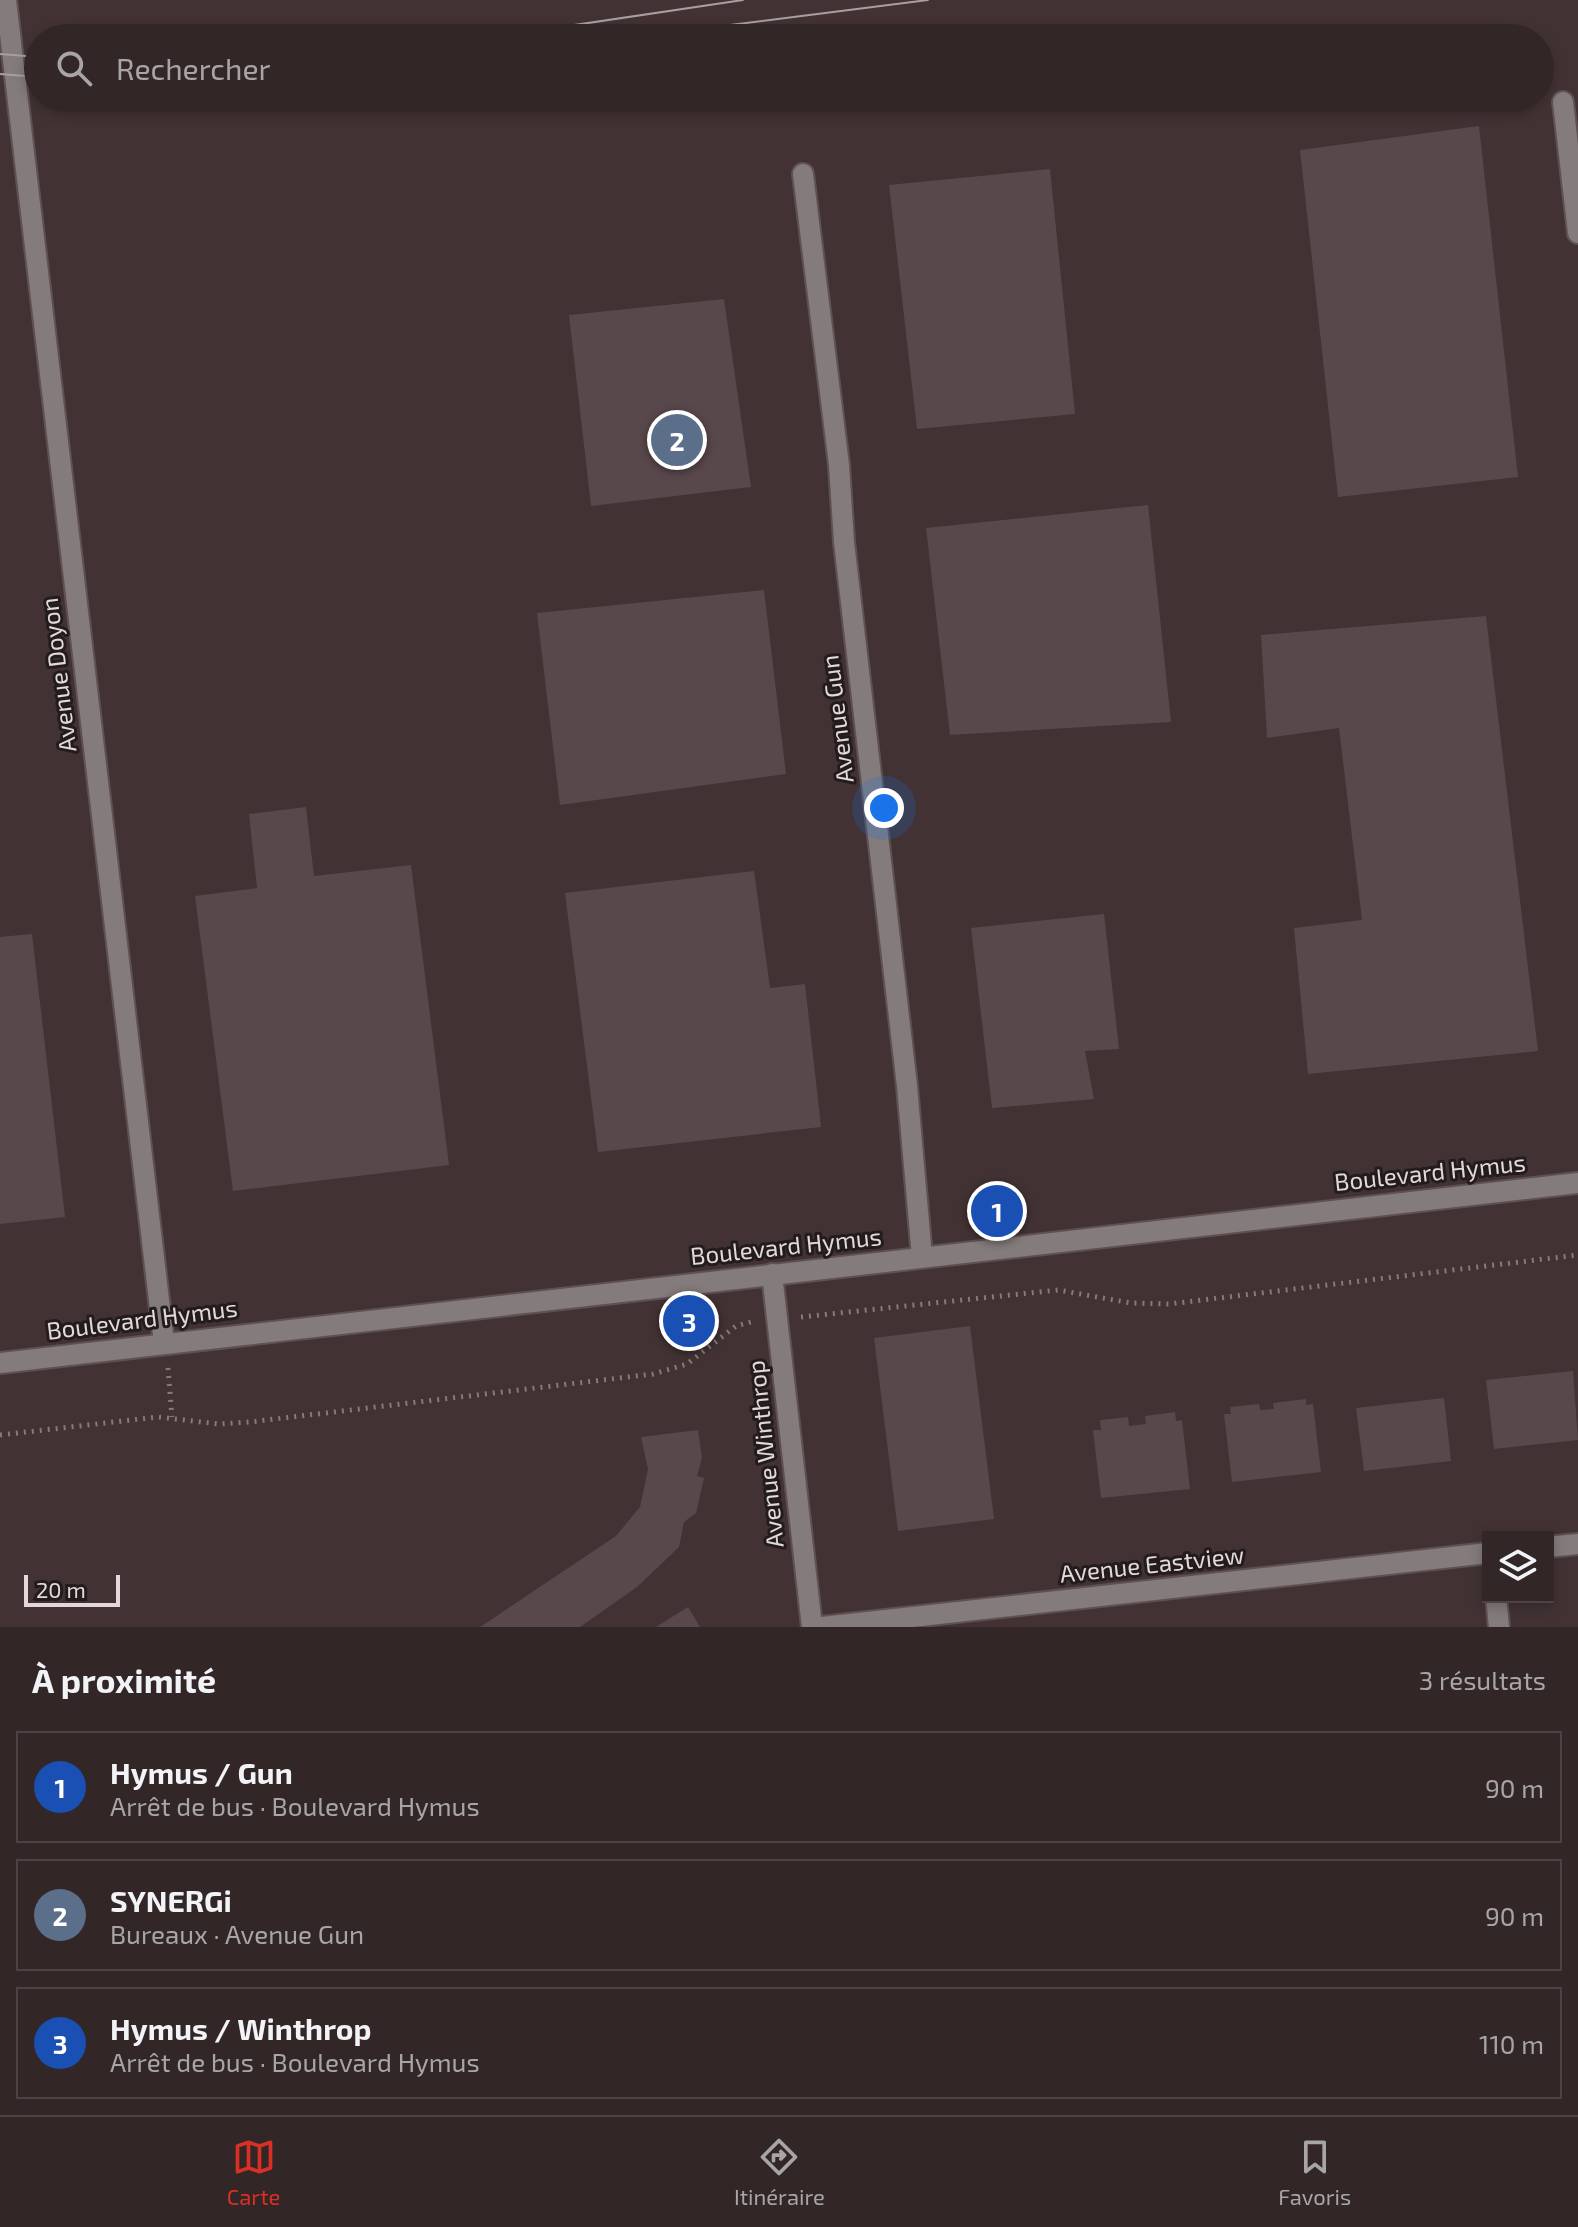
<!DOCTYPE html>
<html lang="fr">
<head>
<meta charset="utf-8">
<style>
  :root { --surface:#322627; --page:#3d3233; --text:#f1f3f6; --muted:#a8a5a7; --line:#4d4344; --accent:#d93025 }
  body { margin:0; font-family:"Exo 2",sans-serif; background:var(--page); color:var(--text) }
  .controls { position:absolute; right:24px; bottom:24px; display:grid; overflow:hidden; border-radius:0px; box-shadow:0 4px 12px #0003 }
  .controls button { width:72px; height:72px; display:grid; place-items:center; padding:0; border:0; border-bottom:2px solid var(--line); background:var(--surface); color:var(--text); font:40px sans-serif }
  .scale { position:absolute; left:24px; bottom:20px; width:96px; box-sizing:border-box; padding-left:8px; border:4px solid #e3d8da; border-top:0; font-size:22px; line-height:28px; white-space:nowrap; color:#e3d8da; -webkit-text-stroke:6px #231c1d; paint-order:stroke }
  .you { position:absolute; left:884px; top:808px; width:28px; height:28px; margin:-20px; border:6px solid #fff; border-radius:50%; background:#1a73e8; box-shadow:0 0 0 12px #1a73e833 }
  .badge { display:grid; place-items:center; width:52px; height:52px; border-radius:50%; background:var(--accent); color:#fff; font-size:26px; font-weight:700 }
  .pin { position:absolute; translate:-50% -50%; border:4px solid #fff; box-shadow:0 2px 8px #0006 }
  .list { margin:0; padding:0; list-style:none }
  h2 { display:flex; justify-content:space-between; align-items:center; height:104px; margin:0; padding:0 32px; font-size:34px }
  h2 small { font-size:26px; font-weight:400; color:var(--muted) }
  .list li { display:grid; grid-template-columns:52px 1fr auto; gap:24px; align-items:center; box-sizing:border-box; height:112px; margin:0 16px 16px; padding:0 16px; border:2px solid var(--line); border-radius:0px }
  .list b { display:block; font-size:30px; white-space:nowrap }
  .list p { margin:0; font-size:26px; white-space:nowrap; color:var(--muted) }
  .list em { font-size:26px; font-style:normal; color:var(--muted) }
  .icon { flex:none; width:44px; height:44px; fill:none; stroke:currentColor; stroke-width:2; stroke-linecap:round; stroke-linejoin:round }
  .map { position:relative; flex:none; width:1578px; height:1627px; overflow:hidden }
  .search { position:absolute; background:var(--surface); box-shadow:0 4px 12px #0003; left:24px; right:24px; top:24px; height:88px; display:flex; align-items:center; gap:20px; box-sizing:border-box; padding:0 28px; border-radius:44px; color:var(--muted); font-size:30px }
  .sheet { height:488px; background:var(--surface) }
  nav { display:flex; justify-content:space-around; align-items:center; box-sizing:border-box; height:112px; border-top:2px solid var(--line); background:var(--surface); font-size:22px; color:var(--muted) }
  nav a { display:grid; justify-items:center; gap:4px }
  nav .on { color:var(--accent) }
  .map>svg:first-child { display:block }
</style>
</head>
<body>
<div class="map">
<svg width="1578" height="1627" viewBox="0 0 1578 1627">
  <rect width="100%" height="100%" fill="#423234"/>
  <!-- building -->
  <g fill="#59484b">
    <path d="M1479 126 1518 477 1338 497 1300 150Z"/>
    <path d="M1050 169 1075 414 917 429 889 185Z"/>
    <path d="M724 299 751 487 591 506 569 315Z"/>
    <path d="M1148 505 1171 722 950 735 926 528Z"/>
    <path d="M764 590 786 774 560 805 537 613Z"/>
    <path d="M1486 616 1538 1051 1308 1074 1294 928 1362 920 1339 728 1267 738 1261 635Z"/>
    <path d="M306 807 314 876 411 865 449 1165 233 1191 195 896 257 888 249 814Z"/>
    <path d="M754 871 770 988 805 984 821 1127 598 1152 565 893Z"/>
    <path d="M1104 914 1119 1049 1085 1051 1094 1099 992 1108 971 928Z"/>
    <path d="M32 934 65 1217 0 1224V937Z"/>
    <path d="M970 1326 994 1519 898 1531 874 1338Z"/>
    <path d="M1573 1371 1578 1440 1494 1449 1486 1380Z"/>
    <path d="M1444 1398 1451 1461 1364 1471 1356 1408Z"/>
    <path d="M1306 1399V1405L1313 1404 1321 1472 1232 1482 1224 1414H1231L1230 1407 1259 1404 1260 1410 1274 1409 1273 1403Z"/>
    <path d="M1175 1412 1176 1421 1182 1420 1190 1489 1101 1498 1093 1430H1101L1100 1420 1128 1417 1129 1426 1146 1424 1145 1416Z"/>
    <path d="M698 1430 702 1458 697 1476 704 1478 696 1513 684 1522 679 1547 637 1587 580 1627H480L616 1536 640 1507 648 1469 641 1437Z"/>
    <path d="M688 1607 700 1627H656Z"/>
  </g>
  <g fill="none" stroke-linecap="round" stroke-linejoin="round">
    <!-- minor casing -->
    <g stroke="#5f5052" stroke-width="24">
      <g id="minor">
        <path d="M6 0 164 1343"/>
        <path d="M1563 102 1578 233"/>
        <path d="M803 174 839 465 844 542 907 1086 922 1257"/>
        <path d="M772 1274 812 1627"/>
        <path d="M0 1363 1578 1183"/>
        <path d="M1548 1547 1578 1544"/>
        <path d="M1496 1597 1499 1627"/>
        <path d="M822 1627 1488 1553"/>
      </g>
    </g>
    <!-- path -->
    <g stroke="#877a7c" stroke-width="5" stroke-dasharray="2 6" stroke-linecap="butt">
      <path d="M801 1317 1058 1290 1131 1303 1169 1304 1578 1255"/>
      <path d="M168 1368 172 1417"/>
      <path d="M0 1435 158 1417 219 1424 250 1422 653 1374 687 1364 736 1326 751 1322"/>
    </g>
    <!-- minor -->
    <use href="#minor" stroke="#837b7c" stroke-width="20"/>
    <!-- tram -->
    <g stroke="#ab9ea0" stroke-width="2">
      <path d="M487 38 743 0"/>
      <path d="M626 38 928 0"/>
      <path d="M0 54 38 57"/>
      <path d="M0 74 38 77"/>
    </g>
  </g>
  <g text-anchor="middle" stroke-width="6" stroke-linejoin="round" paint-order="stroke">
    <!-- street labels -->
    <g font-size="24" fill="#e3d8da" stroke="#231c1d">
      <text transform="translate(59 675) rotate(-97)" y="8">Avenue Doyon</text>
      <text transform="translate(838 719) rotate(-97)" y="8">Avenue Gun</text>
      <text transform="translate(1430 1173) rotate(-6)" y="8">Boulevard Hymus</text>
      <text transform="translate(786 1247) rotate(-6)" y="8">Boulevard Hymus</text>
      <text transform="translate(142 1320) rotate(-7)" y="8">Boulevard Hymus</text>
      <text transform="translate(766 1454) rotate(-96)" y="8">Avenue Winthrop</text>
      <text transform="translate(1152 1565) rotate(-6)" y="8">Avenue Eastview</text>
    </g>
  </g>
</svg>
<div class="controls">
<button><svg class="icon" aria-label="layers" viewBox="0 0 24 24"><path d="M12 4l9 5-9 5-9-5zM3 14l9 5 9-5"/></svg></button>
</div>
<div class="scale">20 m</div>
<div class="you"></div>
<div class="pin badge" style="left:997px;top:1211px;background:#1a4fb4">1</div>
<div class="pin badge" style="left:677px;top:440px;background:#5c6f8a">2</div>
<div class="pin badge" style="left:689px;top:1321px;background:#1a4fb4">3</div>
<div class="search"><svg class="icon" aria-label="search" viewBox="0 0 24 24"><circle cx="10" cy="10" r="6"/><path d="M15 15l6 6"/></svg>Rechercher</div>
</div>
<section class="sheet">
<h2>À proximité<small>3 résultats</small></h2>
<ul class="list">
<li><span class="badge" style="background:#1a4fb4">1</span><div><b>Hymus / Gun</b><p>Arrêt de bus · Boulevard Hymus</p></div><em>90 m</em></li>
<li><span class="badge" style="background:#5c6f8a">2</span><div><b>SYNERGi</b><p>Bureaux · Avenue Gun</p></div><em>90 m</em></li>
<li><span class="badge" style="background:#1a4fb4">3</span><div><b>Hymus / Winthrop</b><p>Arrêt de bus · Boulevard Hymus</p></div><em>110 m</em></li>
</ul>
</section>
<nav>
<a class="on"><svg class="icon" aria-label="map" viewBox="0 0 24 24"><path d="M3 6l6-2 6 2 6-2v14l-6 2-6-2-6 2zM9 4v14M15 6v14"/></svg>Carte</a>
<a><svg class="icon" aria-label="directions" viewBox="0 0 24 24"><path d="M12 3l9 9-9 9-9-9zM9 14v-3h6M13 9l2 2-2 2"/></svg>Itinéraire</a>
<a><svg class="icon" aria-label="saved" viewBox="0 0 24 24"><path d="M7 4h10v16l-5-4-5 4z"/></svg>Favoris</a>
</nav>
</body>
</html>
